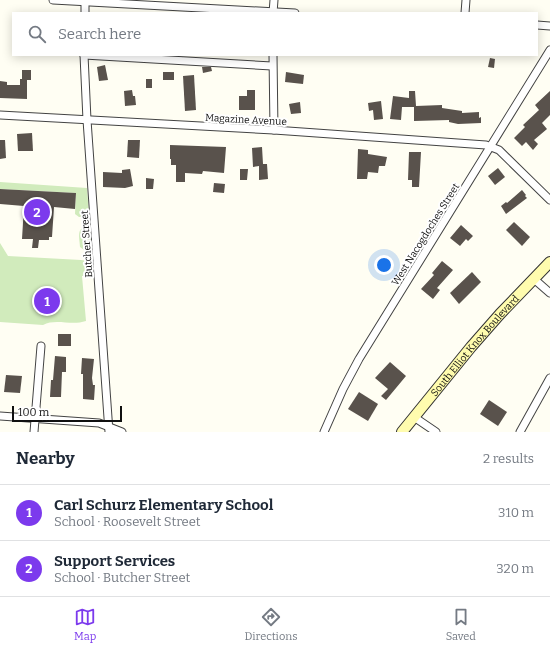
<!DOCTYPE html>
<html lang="en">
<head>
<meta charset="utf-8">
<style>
  :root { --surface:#fff; --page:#f2f2f3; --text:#1f2937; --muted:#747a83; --line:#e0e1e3; --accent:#7c3aed }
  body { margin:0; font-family:Bitter,serif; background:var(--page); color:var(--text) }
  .scale { position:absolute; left:12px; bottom:10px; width:110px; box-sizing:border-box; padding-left:4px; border:2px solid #101010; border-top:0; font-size:11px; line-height:14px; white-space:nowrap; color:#101010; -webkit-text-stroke:3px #fff; paint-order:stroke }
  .you { position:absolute; left:384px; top:265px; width:14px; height:14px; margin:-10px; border:3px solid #fff; border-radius:50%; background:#1a73e8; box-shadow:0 0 0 6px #1a73e833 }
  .badge { display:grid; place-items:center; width:26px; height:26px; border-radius:50%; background:var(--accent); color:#fff; font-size:13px; font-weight:700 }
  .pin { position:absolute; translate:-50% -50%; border:2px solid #fff; box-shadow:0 1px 4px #0006 }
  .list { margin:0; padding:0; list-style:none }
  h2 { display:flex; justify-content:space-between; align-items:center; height:52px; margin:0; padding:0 16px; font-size:17px }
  h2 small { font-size:13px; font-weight:400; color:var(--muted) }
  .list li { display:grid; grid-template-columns:26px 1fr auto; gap:12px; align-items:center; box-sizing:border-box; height:56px; padding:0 16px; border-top:1px solid var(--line) }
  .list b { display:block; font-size:15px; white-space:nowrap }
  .list p { margin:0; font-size:13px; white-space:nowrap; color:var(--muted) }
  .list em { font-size:13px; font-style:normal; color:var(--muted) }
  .icon { flex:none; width:22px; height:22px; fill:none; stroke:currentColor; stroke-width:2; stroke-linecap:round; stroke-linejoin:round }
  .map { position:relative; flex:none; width:550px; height:432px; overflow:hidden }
  .search { position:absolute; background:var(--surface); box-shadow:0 2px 10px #0003; left:12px; right:12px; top:12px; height:44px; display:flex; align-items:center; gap:10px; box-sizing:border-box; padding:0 14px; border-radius:0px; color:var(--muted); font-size:15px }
  .sheet { height:164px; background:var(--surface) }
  nav { display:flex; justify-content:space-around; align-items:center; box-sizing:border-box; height:56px; border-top:1px solid var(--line); background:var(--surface); font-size:11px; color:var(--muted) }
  nav a { display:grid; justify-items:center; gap:2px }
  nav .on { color:var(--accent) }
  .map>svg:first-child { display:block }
</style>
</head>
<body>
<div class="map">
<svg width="550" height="432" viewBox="0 0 550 432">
  <rect width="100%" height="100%" fill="#fffef3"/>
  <!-- green -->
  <g fill="#d1ebbc">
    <path d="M0 182 87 188 89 214 85 217H79L75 214 76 193 0 189Z"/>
    <path d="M85 227 90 231C90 239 93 247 84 250L80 247C80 240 76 229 85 227Z"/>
    <path d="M0 243 8 256 81 260C91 261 93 266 93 275L82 276 86 321C71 326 56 318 43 325L0 322Z"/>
  </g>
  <!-- building -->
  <g fill="#59524c">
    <path d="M490 58 495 59 494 68 488 67Z"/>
    <path d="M105 65 108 80 99 81 97 67Z"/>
    <path d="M202 67H211L212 71 203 73Z"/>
    <path d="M22 70H31V80H27V99L0 98V81L7 82V85H20V79H22Z"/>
    <rect x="163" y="72" width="11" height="8"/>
    <path d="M286 72 304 75 303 84 285 82Z"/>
    <path d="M194 75 196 110 185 111 183 76Z"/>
    <rect x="146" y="79" width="6" height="9"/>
    <path d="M132 90 133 96H135L136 105 125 106 124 91Z"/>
    <path d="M247 90H255V110H239V96H247Z"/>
    <path d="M409 91H415L416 106 442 105V108L462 111V113L479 112V118L481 117V123L458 124 449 122V120L414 121V107H402L401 120 390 119 393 96 409 98Z"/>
    <path d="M550 91V115L542 123 547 129 534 140 538 144 533 150 526 142 522 146 514 138 525 127 523 125 539 110 535 105Z"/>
    <path d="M381 101 383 119 374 120 373 110 369 111 368 103Z"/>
    <path d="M300 102 301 113 291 114 289 104Z"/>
    <path d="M32 133 33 151H18L17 134Z"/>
    <path d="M0 140H5L6 158 0 159Z"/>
    <path d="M128 140H140L139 158 127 157Z"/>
    <path d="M170 145 226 147 224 173 203 171 202 174 185 173V182H176V165H171V159H170Z"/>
    <path d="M262 147 263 164H267L268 179 259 180V166L253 167 252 148Z"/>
    <path d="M358 149 368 150V154L387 157 385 166H379L378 173 368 172 367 179H357Z"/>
    <path d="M409 152H421L419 187H412V180H408Z"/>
    <path d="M498 168 505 177 495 185 488 176Z"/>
    <path d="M130 169 133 186 125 188 103 187V172L122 173V170Z"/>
    <path d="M240 169H248L247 180H240Z"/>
    <path d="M146 178 154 179 153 189H146Z"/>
    <path d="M214 183 225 184 224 193 213 192Z"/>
    <path d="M0 189 76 193 75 209 54 207 52 237H49V240H39L38 248H32L33 239H22L24 206 0 204Z"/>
    <path d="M522 190 526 195 525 196 527 198 506 214 501 206 506 202 507 203Z"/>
    <path d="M514 222 530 237 522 246 506 230Z"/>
    <path d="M461 225 473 236 468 241 466 239 460 246 450 238Z"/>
    <path d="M442 261 453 270 437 288 440 290 433 299 421 289 434 275 432 273Z"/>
    <path d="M472 272 481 282 459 304 450 293Z"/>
    <rect x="58" y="334" width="13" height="12"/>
    <path d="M55 356 66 357V372H62L61 397H50L51 380H53Z"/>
    <path d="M82 358 94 359 92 378 93 385H95L94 400 83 399V374H81Z"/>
    <path d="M390 362 406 376 386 400 381 396 388 389 375 378Z"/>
    <path d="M6 375 22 376 20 393 4 392Z"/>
    <path d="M359 392 378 404 368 421 348 409Z"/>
    <path d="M489 400 507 412 498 426 480 414Z"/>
  </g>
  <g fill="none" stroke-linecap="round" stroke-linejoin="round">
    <!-- minor casing -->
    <g stroke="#434343" stroke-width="9">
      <g id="minor">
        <path d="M53 0 295 13"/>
        <path d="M85 13V0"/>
        <path d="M273 13 274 0"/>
        <path d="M465 13 466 0"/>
        <path d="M537 25 550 26"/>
        <path d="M84 55 87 120 109 432"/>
        <path d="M84 55 272 66"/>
        <path d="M273 55 274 130"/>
        <path d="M0 115 274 130 486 145 499 150 550 200"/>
        <path d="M534 279 550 293"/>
        <path d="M0 416 99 423 122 432"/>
        <path d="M414 417 436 432"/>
        <path d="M34 432 41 346"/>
        <path d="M324 432 343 389 359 359 550 50"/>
        <path d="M520 432 550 378"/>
      </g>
    </g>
    <!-- secondary casing -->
    <g stroke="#323232" stroke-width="12">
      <g id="secondary">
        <path id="s1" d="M402 432 471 347 500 314 550 262"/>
      </g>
    </g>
    <!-- minor -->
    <use href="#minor" stroke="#fff" stroke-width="7"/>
    <!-- secondary -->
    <use href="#secondary" stroke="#fffcae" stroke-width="10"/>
  </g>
  <g text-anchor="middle" stroke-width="4" stroke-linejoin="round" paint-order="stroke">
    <!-- street labels -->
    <g font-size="10" fill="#101010" stroke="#fff">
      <text transform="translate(246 119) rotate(3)" y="4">Magazine Avenue</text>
      <text transform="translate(425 234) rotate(-58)" y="4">West Nacogdoches Street</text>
      <text transform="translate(86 244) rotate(-94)" y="4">Butcher Street</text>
      <text dy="4" stroke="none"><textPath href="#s1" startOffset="113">South Elliot Knox Boulevard</textPath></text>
    </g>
  </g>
</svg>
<div class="scale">100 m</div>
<div class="you"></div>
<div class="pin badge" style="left:47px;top:301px">1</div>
<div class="pin badge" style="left:37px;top:212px">2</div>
<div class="search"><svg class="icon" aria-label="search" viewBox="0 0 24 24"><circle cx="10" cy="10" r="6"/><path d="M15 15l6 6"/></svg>Search here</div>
</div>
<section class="sheet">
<h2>Nearby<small>2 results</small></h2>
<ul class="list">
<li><span class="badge">1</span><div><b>Carl Schurz Elementary School</b><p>School · Roosevelt Street</p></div><em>310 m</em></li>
<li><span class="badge">2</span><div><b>Support Services</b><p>School · Butcher Street</p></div><em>320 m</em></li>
</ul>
</section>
<nav>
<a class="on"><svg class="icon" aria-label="map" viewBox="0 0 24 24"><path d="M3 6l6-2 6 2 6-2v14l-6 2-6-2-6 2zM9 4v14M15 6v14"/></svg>Map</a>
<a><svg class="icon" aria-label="directions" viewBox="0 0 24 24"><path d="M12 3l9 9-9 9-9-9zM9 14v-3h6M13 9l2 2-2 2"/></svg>Directions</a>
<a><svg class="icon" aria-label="saved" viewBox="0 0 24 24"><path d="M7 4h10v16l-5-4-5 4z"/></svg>Saved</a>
</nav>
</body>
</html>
